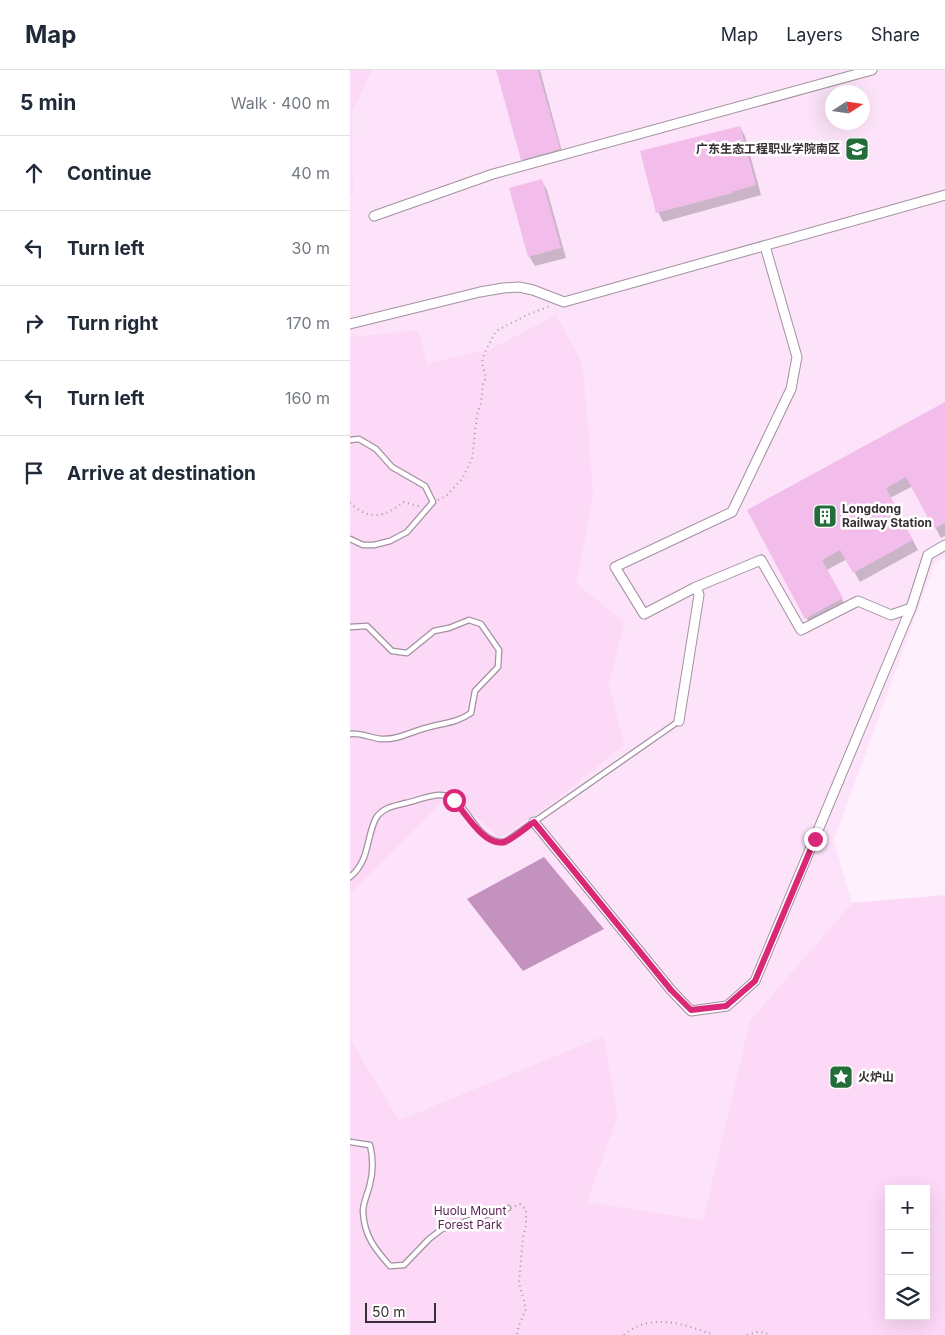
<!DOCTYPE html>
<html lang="en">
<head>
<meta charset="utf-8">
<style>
  :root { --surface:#fff; --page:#f2f2f3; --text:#1f2937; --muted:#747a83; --line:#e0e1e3 }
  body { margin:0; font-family:Inter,"Noto Sans SC",sans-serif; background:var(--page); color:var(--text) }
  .controls { position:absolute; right:15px; bottom:15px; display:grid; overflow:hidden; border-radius:0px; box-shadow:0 5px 20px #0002 }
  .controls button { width:45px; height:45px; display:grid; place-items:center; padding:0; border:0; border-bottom:1px solid var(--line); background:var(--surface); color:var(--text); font:25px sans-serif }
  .compass { position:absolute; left:475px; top:15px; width:45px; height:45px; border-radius:50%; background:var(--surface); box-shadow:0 5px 20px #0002; rotate:78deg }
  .scale { position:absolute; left:15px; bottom:12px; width:71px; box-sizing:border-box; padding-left:5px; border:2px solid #362f35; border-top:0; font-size:14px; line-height:18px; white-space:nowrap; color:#362f35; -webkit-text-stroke:4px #fff; paint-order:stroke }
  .stop { position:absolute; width:15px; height:15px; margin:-11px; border:4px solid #db2777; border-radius:50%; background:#fff }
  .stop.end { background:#db2777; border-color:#fff; box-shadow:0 1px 5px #0008 }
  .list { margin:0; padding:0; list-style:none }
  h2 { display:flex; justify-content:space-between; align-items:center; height:65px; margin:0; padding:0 20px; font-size:21px }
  h2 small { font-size:16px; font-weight:400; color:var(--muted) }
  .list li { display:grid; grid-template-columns:32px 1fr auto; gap:15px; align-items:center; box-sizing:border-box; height:75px; padding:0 20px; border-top:1px solid var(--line) }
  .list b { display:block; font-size:19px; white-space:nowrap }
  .list em { font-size:16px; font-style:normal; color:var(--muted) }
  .icon { flex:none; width:28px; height:28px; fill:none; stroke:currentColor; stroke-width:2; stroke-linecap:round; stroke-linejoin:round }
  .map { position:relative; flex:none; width:595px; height:1265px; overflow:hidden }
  header { display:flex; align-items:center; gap:30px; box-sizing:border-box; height:70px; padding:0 25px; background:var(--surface); border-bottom:1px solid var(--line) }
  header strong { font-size:24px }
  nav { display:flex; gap:28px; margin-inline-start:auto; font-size:18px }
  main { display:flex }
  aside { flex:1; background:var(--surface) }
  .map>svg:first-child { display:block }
</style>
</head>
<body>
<header>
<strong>Map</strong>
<nav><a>Map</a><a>Layers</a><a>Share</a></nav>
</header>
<main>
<aside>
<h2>5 min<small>Walk · 400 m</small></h2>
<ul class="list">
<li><svg class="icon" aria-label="ahead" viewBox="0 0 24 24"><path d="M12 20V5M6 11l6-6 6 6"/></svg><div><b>Continue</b></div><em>40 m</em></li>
<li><svg class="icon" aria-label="left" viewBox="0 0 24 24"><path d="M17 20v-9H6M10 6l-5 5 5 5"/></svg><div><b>Turn left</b></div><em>30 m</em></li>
<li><svg class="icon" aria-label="right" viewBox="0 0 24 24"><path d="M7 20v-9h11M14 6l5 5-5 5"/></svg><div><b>Turn right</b></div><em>170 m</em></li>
<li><svg class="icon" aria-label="left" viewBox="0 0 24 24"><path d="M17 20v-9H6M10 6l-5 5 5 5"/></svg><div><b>Turn left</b></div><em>160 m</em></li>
<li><svg class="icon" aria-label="arrive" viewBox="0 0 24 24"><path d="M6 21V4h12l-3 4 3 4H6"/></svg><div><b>Arrive at destination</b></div></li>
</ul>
</aside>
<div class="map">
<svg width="595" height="1265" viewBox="0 0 595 1265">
  <rect width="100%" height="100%" fill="#fff0fd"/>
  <!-- built -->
  <path fill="#fce3f9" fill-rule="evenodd" d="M22 0H595V486L585 493 484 770 502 833 400 950 353 1150 236 1132 268 1046 254 966 49 1050 0 969V824L100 724 273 675 259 615 275 554 227 514 243 425 238 348 232 292 206 245 140 279 76 293 0 267V127L3 126 2 43ZM482 22H512V52H482Z"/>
  <!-- green -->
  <g fill="#fcd9f7" fill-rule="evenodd">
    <path d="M0 0H22L2 43 3 126 0 127Z"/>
    <path d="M206 245 232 292 238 348 243 425 227 514 275 553 259 615 274 675 201 734 150 768 100 724 0 824V267L68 260 77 293 140 279Z"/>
    <path d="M595 825V1265H0V969L49 1050 254 966 268 1046 237 1132 353 1150 400 950 502 833ZM539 1119H576V1246H539Z"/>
  </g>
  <!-- water -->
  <path fill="#c492be" d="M194 787 254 859 173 901 117 829Z"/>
  <!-- shadow -->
  <g fill="#0003">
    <path d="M147 0H190L214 89 178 99 172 89Z"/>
    <path d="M390 57 395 66 411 125 313 152 308 142Z"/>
    <path d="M191 110 197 120 216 188 185 196 179 186Z"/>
    <path d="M595 334V466L591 468 563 416 540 428 568 480 510 512 497 489 477 500 497 539 462 558 398 440Z"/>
  </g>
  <!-- building -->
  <g fill="#f2bdeb">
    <path d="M146 0H188L210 79 171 90Z"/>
    <path d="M390 56 406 115 382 122 383 123 306 143 290 81Z"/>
    <path d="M192 109 211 178 178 187 159 118Z"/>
    <path d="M595 332V453L584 459 556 407 536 418 563 470 503 503 490 480 472 490 493 528 455 549 397 440Z"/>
  </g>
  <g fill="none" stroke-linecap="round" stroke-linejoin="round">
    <!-- service casing -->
    <g stroke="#a291a0" stroke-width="7">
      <g id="service">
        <path d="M0 370 9 369 26 379 42 397 75 416 83 432 57 462 40 471 24 475H13L0 469"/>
        <path d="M0 557 17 556 42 581 57 583 84 561 99 558 119 550 131 554 149 580 148 597 125 621 121 643C107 653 92 653 76 658 60 662 48 670 31 669 20 668 10 662 0 664"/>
        <path d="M0 807C20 791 16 767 26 748 33 737 45 736 56 733 66 731 79 725 90 725 119 725 122 774 155 772L329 651"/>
        <path d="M0 1072 20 1075C23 1087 23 1102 20 1114 18 1123 13 1133 13 1141 14 1166 25 1179 40 1196L54 1195 79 1169 92 1159 158 1138"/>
      </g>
    </g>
    <!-- minor casing -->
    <g stroke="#a291a0" stroke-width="11">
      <g id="minor">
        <path d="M24 146 143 104 522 0"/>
        <path d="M0 254 130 222 153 218 169 217 183 220 214 232 595 125"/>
        <path d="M346 517 411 490 451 560 508 531 541 545 561 538 578 485 595 475"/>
        <path d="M329 651 349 525 346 517 294 544 265 497 382 442 441 319 447 287 415 176"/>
        <path d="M184 752 321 920 341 941 377 936 405 911 561 538"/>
      </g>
    </g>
    <!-- path -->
    <g stroke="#a499a3" stroke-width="2" stroke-dasharray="1 4" stroke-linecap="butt">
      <path d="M88 430 96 426 112 409 122 389 127 345 131 333 133 313 136 308 132 293 134 284 146 261 177 245 200 236"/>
      <path d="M0 433C5 437 12 443 18 444 31 448 44 440 53 432L69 436"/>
      <path d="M165 1136 170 1134 176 1140V1156L173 1167 169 1213 176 1239 169 1255 167 1265"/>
      <path d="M274 1265C301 1242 334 1254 364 1265"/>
      <path d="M397 1265 407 1262 416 1263 418 1265"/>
    </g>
    <!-- service -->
    <use href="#service" stroke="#fff" stroke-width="4.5"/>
    <!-- minor -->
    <use href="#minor" stroke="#fff" stroke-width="9"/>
  </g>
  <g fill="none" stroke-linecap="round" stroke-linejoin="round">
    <!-- route -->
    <path stroke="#db2777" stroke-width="6" d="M104 730C115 743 135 777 154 772 162 770 176 757 184 752L321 920 341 940 376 936 405 911 465 769"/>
  </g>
  <!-- icons -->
  <defs>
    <g id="university-square" transform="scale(1.25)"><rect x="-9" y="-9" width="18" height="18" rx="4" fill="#236d3b" stroke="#fff"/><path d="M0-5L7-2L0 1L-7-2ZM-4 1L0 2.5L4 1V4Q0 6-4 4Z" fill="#fff"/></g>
    <g id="building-square" transform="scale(1.25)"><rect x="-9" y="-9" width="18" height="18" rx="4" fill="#236d3b" stroke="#fff"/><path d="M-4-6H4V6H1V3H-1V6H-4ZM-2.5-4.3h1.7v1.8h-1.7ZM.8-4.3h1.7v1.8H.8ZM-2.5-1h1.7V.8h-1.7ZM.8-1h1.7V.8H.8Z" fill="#fff"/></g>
    <g id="sight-square" transform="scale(1.25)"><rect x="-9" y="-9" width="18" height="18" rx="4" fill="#236d3b" stroke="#fff"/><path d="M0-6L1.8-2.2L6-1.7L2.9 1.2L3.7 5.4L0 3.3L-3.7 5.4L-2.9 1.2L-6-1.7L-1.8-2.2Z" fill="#fff"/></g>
  </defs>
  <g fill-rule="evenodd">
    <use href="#university-square" x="507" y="79"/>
    <use href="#building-square" x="475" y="446"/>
    <use href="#sight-square" x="491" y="1007"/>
  </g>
  <g text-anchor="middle" stroke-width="5" stroke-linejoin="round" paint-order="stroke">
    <!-- poi labels -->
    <g font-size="12" font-weight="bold" fill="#362f35" stroke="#fff" text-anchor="start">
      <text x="490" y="83" text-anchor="end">广东生态工程职业学院南区</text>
      <text x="492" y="443">Longdong<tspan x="492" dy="14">Railway Station</tspan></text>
      <text x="508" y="1011">火炉山</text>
    </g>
    <!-- park labels -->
    <g font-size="12" fill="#5f235a" stroke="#fff">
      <text x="120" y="1145">Huolu Mount<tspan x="120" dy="14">Forest Park</tspan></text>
    </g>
  </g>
</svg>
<div class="controls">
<button>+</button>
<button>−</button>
<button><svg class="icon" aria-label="layers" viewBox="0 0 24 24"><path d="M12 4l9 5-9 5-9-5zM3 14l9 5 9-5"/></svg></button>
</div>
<svg class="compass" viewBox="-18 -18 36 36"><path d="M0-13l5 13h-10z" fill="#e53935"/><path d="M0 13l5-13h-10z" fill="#747a83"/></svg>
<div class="scale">50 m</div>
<div class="stop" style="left:104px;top:730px"></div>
<div class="stop end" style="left:465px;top:769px"></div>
</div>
</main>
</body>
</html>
